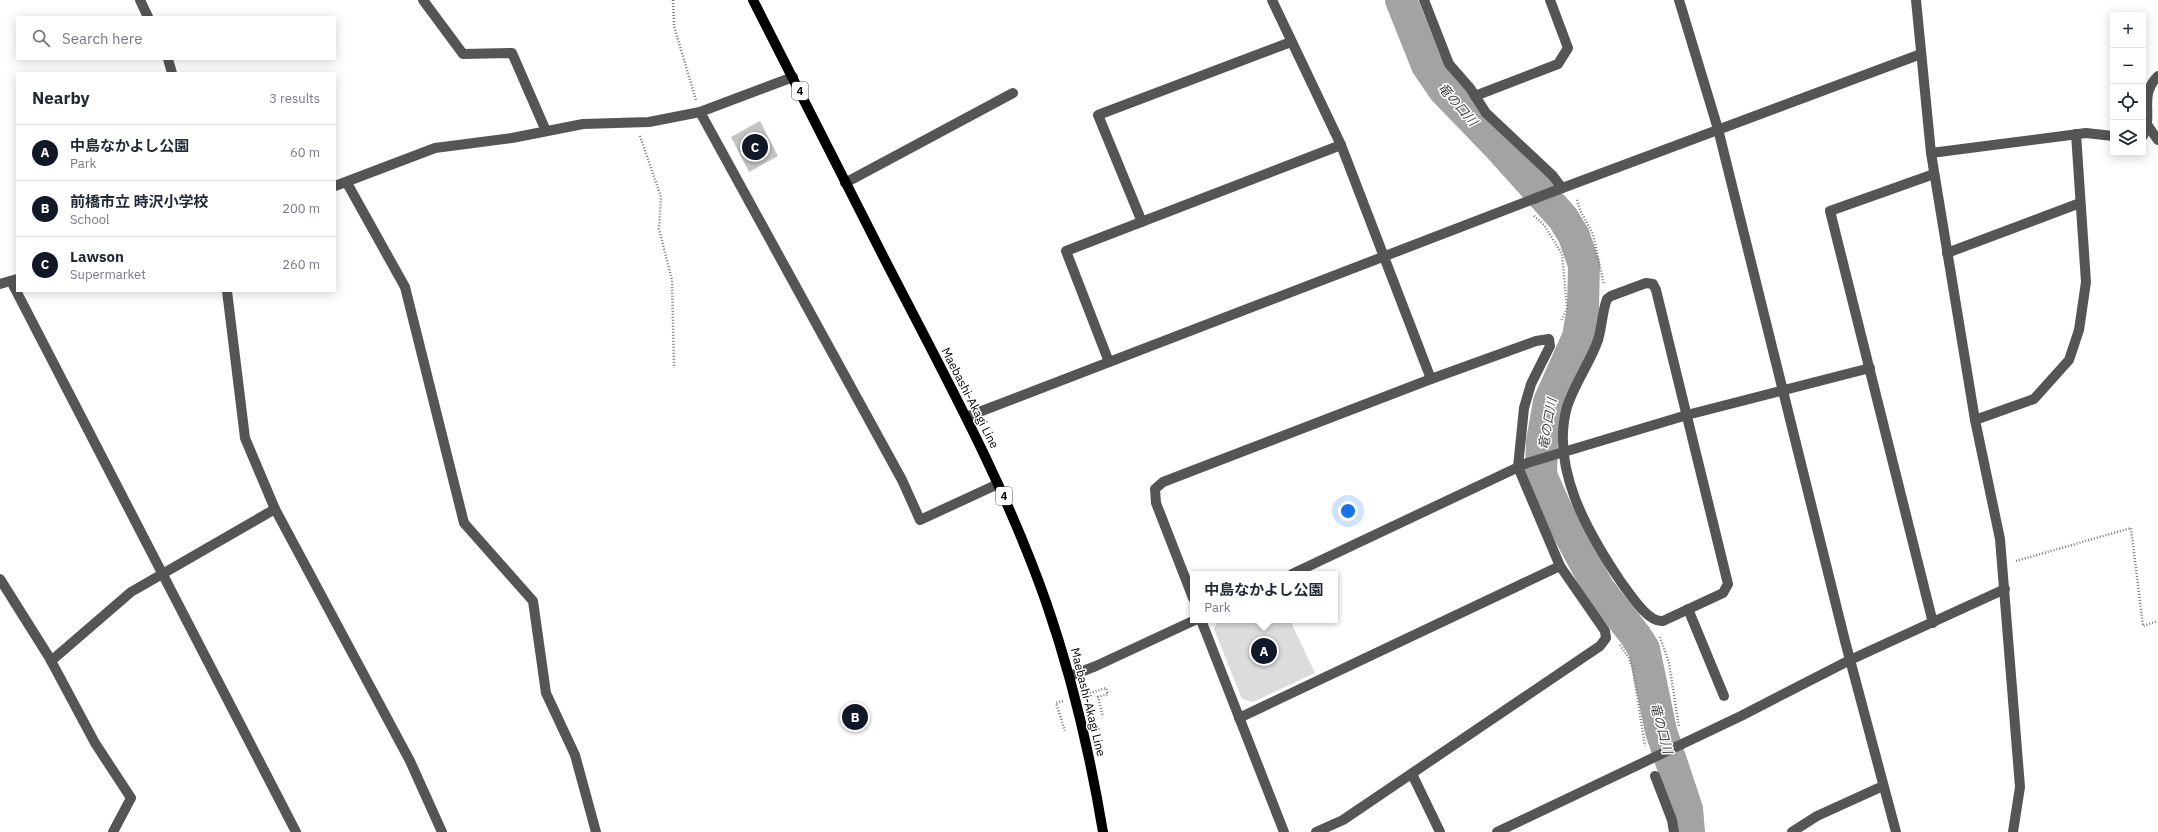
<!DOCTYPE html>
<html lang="en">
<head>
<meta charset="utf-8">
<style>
  :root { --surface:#fff; --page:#f6f6f7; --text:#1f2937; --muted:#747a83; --line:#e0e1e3; --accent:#111827 }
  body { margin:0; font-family:"IBM Plex Sans","Noto Sans JP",sans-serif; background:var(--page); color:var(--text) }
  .controls { position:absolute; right:12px; top:12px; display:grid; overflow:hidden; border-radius:0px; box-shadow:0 2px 10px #0003 }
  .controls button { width:36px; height:36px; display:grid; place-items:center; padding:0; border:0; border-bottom:1px solid var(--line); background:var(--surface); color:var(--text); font:20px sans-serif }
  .you { position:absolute; left:1348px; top:511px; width:14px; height:14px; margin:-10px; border:3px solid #fff; border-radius:50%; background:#1a73e8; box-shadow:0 0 0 6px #1a73e833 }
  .badge { display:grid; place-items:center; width:26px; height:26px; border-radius:50%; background:var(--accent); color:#fff; font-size:13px; font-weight:700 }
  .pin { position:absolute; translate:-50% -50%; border:2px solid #fff; box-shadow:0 1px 4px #0006 }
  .popup { position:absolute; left:1190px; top:571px; width:148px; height:52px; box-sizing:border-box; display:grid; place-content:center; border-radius:0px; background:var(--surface); filter:drop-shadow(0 1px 3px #0005); font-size:13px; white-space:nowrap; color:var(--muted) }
  .popup b { font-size:15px; color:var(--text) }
  .popup::after { content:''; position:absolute; left:50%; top:100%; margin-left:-8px; border:8px solid transparent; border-top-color:var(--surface) }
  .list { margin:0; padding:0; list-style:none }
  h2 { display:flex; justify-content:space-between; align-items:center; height:52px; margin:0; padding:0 16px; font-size:17px }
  h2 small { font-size:13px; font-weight:400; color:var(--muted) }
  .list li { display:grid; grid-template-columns:26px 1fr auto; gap:12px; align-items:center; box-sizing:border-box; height:56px; padding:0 16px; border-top:1px solid var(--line) }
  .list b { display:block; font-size:15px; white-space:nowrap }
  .list p { margin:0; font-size:13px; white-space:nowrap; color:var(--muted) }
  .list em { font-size:13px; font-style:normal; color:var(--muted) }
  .icon { flex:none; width:22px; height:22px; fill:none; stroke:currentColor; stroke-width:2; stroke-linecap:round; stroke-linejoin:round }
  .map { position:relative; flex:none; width:2158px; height:832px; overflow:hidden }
  .search { position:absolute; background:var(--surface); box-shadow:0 2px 10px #0003; left:16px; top:16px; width:320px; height:44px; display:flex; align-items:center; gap:10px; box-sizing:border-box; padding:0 14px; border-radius:0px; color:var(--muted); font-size:15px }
  .panel { position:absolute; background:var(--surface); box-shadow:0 2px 10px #0003; left:16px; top:72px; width:320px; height:220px; border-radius:0px }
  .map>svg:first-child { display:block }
</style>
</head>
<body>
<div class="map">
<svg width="2158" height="832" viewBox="0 0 2158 832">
  <rect width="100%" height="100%" fill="#fff"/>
  <!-- green -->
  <path fill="#dcdcdc" d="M1218 620H1290L1315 673 1253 702 1242 699 1214 629Z"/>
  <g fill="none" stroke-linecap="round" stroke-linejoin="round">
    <!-- river -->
    <path stroke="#a3a3a3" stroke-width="32" d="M1401 0 1427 65 1444 90 1500 148 1563 218 1574 236 1584 265 1583 308 1578 337 1549 402 1542 441 1541 475 1557 511 1599 589 1635 635 1644 649 1661 731 1687 809 1689 832"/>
  </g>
  <!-- building -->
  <path fill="#c4c4c4" d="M760 121 778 156 749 172 731 137Z"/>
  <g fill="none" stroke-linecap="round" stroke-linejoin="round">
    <!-- path -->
    <g stroke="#777" stroke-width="2.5" stroke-dasharray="1 2" stroke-linecap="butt">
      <path d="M673 0 674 26 696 100"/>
      <path d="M640 136 661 197 659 229 672 280 674 368"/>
      <path d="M1577 200 1581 212 1593 234 1604 285"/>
      <path d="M1534 216 1544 225 1562 254 1567 308 1561 322"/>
      <path d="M2016 561 2131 528 2143 626 2158 621"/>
      <path d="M1660 637 1669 663 1679 727"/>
      <path d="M1620 645 1629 658 1633 670 1645 746"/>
      <path d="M1087 694 1106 688 1108 694 1098 697 1103 717"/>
      <path d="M1063 701 1056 703 1065 731"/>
    </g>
    <!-- minor -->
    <g stroke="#555" stroke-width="10">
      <path d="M140 0 148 17"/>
      <path d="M423 0 463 54 512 53 546 131"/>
      <path d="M1272 0 1341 145 1431 379"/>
      <path d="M1424 0 1449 64 1470 88 1486 113 1553 176 1562 188"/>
      <path d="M1679 0 1718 129 1845 641 1896 832"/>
      <path d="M1916 0 1931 153 1975 420 2000 539 2020 787 2013 832"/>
      <path d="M168 59 172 73"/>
      <path d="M1475 96 1558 64 1568 48 1550 0"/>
      <path d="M700 112 902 480 920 520 998 484"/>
      <path d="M2148 126 2158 140"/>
      <path d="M2143 136C2154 115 2138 95 2158 76"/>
      <path d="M1931 153 2086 133 2113 136"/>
      <path d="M347 183 405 287 464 523 533 601 546 693 575 755 596 832"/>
      <path d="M845 183 1013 93"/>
      <path d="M335 186 435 148 512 138 583 124 649 122 700 112 793 77"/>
      <path d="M1142 222 1098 115 1291 42"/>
      <path d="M1947 253 2080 203"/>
      <path d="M11 281 296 832"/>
      <path d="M1646 283 1653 284 1656 290 1728 584 1723 593 1663 621C1648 623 1630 594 1621 582 1588 533 1550 468 1567 407 1574 384 1590 363 1598 340 1602 327 1602 312 1607 299L1611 296Z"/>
      <path d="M0 284 17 279"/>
      <path d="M227 291 245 438 275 509 410 761 442 832"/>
      <path d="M1109 362 1066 251 1341 145"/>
      <path d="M966 417 1557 190 1921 54"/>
      <path d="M1975 420 2034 399 2069 360 2079 330 2086 282 2076 134"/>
      <path d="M1292 574 1527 463 1687 415 1870 368"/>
      <path d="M0 579 49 657 95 743 131 798 113 832"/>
      <path d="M1193 598 1156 503 1155 489 1163 482 1431 379 1536 341 1549 339 1550 346 1531 384 1524 408 1518 467 1560 566 1605 631 1606 638 1600 646 1343 820 1316 832"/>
      <path d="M1688 609 1724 696"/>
      <path d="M1201 620 1284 832"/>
      <path d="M1933 623 1830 211 1934 174"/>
      <path d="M51 661 131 592 275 509"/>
      <path d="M1070 676 1096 666 1195 620"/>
      <path d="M1239 718 1560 566"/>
      <path d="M1412 774 1440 832"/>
      <path d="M1655 776 1672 820 1674 832"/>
      <path d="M1497 832 1741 716 1850 660 2005 589"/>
      <path d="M1792 832 1817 816 1883 786"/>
    </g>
    <!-- major -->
    <path stroke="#000" stroke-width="10" d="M753 0C797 85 839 171 883 256 941 369 1004 482 1046 602 1072 677 1090 754 1103 832"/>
  </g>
  <g text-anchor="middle" stroke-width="3" stroke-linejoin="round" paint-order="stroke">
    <!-- shield labels -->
    <g fill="#fff" stroke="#4c4c4c" stroke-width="1">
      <rect x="792" y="82" width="16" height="18" rx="3"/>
      <rect x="996" y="487" width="16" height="18" rx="3"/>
    </g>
    <g font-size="11" font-weight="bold" fill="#000">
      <text x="800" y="95">4</text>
      <text x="1004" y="500">4</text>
    </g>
    <!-- street labels -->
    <g font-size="12" fill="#000" stroke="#fff">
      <text transform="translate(970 398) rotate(63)" y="4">Maebashi-Akagi Line</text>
      <text transform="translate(1088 702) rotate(76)" y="4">Maebashi-Akagi Line</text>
    </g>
    <!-- water labels -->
    <g font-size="13" font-style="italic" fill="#444" stroke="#fff">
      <text transform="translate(1458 104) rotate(49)" y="5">竜の口川</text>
      <text transform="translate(1547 424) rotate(-80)" y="5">竜の口川</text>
      <text transform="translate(1662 728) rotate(75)" y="5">竜の口川</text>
    </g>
  </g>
</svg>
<div class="controls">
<button>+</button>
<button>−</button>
<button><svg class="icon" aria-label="locate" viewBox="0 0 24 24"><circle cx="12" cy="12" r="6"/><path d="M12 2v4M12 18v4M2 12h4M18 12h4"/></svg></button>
<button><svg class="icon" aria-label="layers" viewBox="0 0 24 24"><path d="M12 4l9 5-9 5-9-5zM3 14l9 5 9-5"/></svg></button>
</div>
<div class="you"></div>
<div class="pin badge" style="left:1264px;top:651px">A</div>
<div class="popup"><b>中島なかよし公園</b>Park</div>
<div class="pin badge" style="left:855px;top:717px">B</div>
<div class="pin badge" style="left:755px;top:147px">C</div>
<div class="search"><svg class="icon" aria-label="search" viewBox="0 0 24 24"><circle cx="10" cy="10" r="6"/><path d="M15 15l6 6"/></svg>Search here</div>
<section class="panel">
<h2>Nearby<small>3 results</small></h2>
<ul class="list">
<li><span class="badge">A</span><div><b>中島なかよし公園</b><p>Park</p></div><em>60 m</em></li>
<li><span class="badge">B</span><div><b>前橋市立 時沢小学校</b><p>School</p></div><em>200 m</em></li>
<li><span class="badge">C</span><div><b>Lawson</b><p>Supermarket</p></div><em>260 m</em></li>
</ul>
</section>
</div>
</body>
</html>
